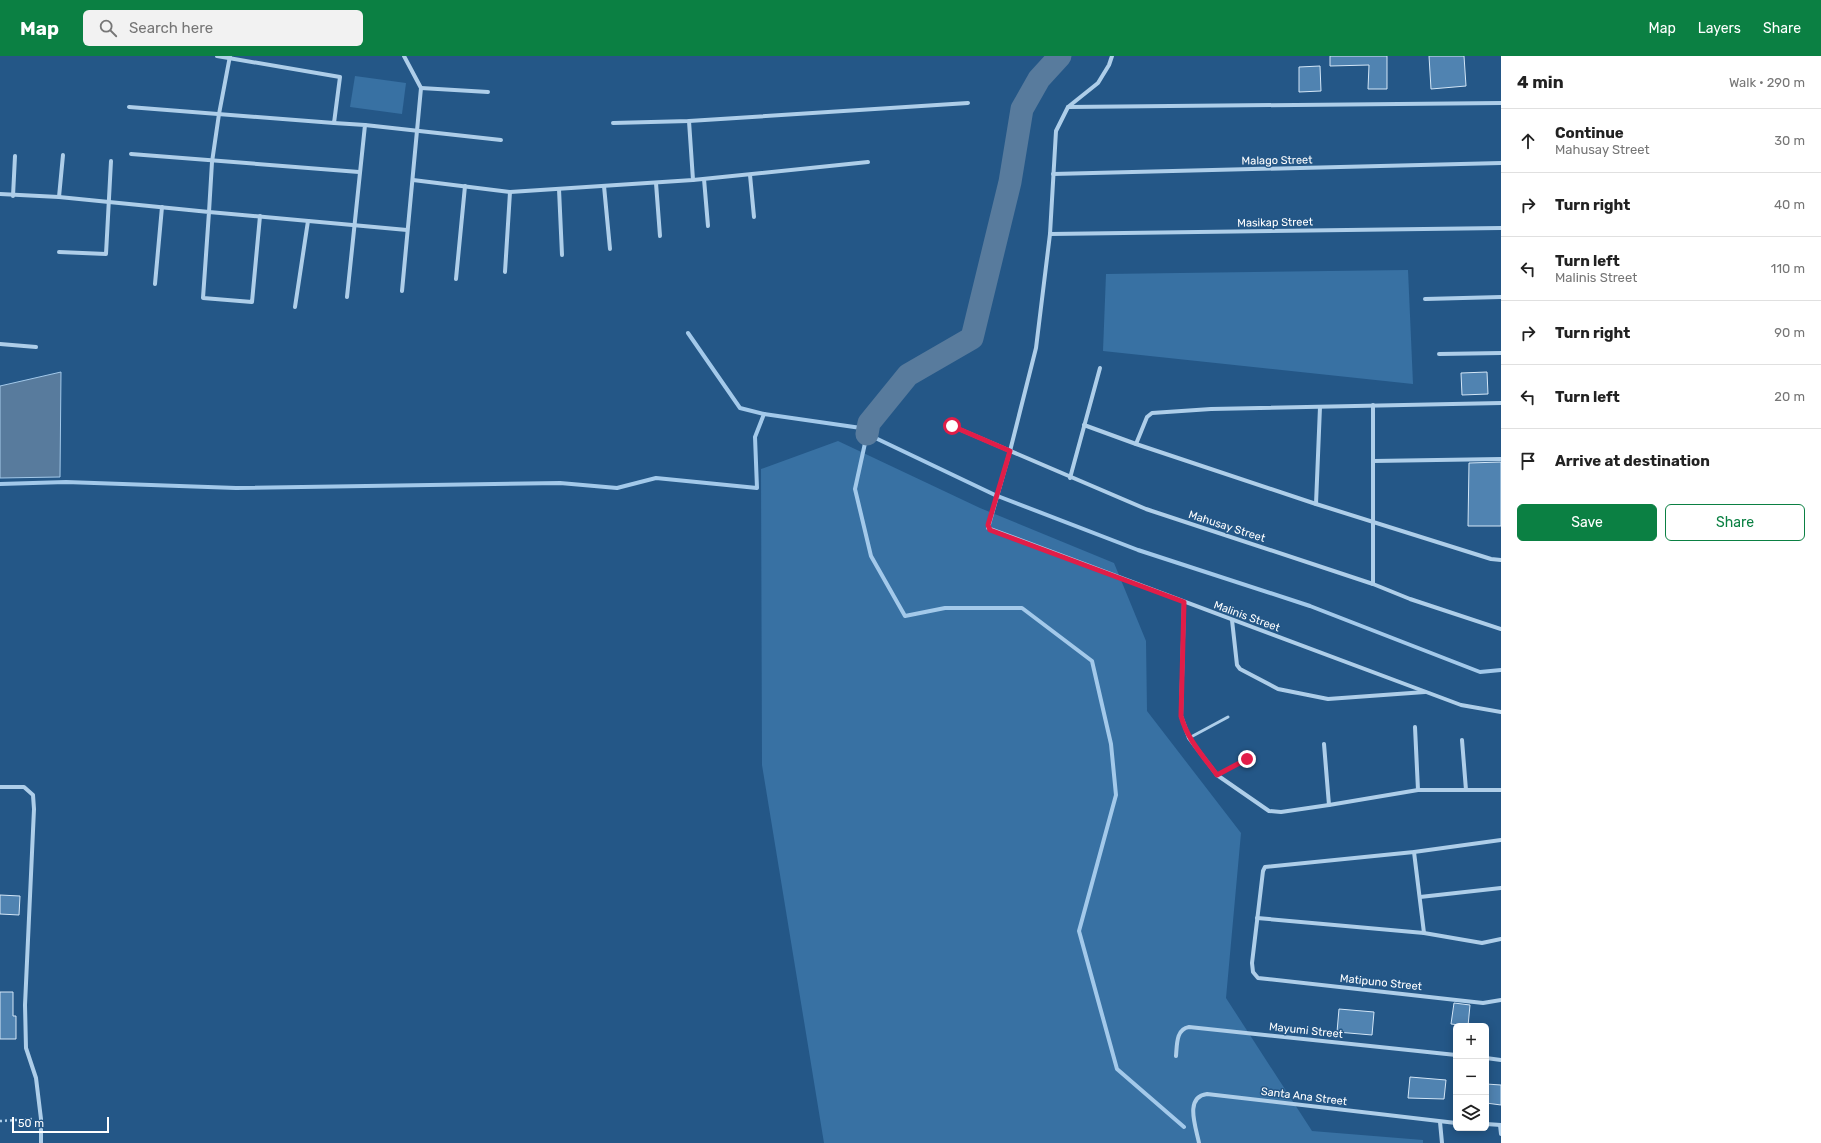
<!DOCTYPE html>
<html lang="en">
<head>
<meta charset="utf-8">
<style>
  :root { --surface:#fff; --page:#f2f2f2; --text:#222; --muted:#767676; --line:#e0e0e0; --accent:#0b8043 }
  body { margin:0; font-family:Rubik,sans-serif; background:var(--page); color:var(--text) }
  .controls { position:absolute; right:12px; bottom:12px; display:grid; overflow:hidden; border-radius:6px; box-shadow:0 2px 10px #0003 }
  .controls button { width:36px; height:36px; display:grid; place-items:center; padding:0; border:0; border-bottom:1px solid var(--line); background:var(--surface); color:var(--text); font:20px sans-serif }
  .scale { position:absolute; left:12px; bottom:10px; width:97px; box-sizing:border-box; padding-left:4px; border:2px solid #fff; border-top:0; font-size:11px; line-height:14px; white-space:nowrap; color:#fff; -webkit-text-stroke:3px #245787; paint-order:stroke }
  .stop { position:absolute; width:12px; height:12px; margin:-9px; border:3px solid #e11d48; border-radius:50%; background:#fff }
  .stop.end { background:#e11d48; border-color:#fff; box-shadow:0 1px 4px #0008 }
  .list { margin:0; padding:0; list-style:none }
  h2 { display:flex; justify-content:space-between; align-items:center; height:52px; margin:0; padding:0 16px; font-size:17px }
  h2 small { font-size:13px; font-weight:400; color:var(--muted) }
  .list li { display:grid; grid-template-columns:26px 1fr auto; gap:12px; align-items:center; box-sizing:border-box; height:64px; padding:0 16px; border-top:1px solid var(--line) }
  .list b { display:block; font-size:15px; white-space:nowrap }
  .list p { margin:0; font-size:13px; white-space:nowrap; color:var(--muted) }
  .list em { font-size:13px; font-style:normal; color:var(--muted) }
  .actions { display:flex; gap:8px; padding:12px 16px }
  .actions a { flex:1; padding:9px 0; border:1px solid var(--accent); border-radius:6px; text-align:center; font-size:14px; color:var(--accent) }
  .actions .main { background:var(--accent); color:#fff }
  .icon { flex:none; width:22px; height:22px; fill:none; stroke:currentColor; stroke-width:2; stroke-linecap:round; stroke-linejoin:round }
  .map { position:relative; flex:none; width:1501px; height:1087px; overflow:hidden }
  header { display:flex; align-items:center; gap:24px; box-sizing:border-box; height:56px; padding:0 20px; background:var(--accent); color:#fff }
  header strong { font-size:19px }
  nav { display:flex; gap:22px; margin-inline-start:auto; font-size:14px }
  .search { width:280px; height:36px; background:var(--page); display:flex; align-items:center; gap:10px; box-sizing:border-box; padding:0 14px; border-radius:6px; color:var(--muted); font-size:15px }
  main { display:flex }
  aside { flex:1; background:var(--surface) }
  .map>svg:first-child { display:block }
</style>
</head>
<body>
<header>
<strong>Map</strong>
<div class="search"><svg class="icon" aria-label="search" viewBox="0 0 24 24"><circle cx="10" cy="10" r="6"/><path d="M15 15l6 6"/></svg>Search here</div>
<nav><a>Map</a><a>Layers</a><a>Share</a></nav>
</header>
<main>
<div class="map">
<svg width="1501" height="1087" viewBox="0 0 1501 1087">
  <rect width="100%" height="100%" fill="#245787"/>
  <!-- green -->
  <g fill="#3871a3">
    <path d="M355 20 406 27 402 58 350 51Z"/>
    <path d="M1408 214 1413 328 1103 295 1106 218Z"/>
    <path d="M838 385 980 452 1114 507 1146 585 1147 655 1241 777 1226 942 1312 1075 1423 1084V1087H824L762 709 761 413Z"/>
  </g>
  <!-- water -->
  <path fill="#587b9d" stroke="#a3c9ea" d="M61 316 60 421 0 422V330Z"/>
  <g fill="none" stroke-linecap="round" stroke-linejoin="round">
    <!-- stream -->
    <g stroke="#a3c9ea" stroke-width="4">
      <path d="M688 277 740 352 764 358"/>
      <path d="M0 428 66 426 236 432 560 427 617 432 656 422 757 432 755 381 764 358 868 373"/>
      <path d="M1184 1071 1117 1013 1079 875 1116 739 1111 688 1092 605 1022 552H945L905 560 871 500 855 433 867 378 995 439 1138 494 1310 550 1480 616 1501 614"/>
    </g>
    <!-- river -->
    <path stroke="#587b9d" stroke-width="23" d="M867 378 869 367 908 319 972 282 1010 126 1022 53 1039 23 1060 0"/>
  </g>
  <!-- building -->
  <g fill="#5083b1" stroke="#d3e6f7">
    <path d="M1330 0H1387V33H1368L1369 9 1330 10Z"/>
    <path d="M1429 0H1464L1466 30 1431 33Z"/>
    <path d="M1320 10 1321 35 1299 36V11Z"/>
    <path d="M1487 316 1488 338 1462 339 1461 317Z"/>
    <path d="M1501 406V470H1468L1469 407Z"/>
    <path d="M0 839 20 840 19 859 0 858Z"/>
    <path d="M0 936H13V960H16V983H0Z"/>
    <path d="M1454 947 1470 949 1468 970 1451 968Z"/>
    <path d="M1339 953 1374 956 1372 979 1337 976Z"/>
    <path d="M1410 1021 1446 1024 1444 1043 1408 1042Z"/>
    <path d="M1486 1028 1501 1029V1049L1486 1047Z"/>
  </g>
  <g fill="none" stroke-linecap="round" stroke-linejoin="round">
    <!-- path -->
    <path stroke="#aecee9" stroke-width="2.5" stroke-dasharray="2 3" stroke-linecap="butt" d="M0 1065 33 1063"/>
    <!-- service -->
    <g stroke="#aecee9" stroke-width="3">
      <path d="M1189 682 1228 661"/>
      <path d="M1217 719 1247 703"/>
    </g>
    <!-- minor -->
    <g stroke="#aecee9" stroke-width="4">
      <path d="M230 0 219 58 212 106 209 156 407 174"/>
      <path d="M1112 0 1109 9 1098 27 1068 51 1056 75 1050 178 1036 292 1010 395 988 472 1461 649 1501 656"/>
      <path d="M421 32 488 36"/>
      <path d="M129 51 334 67 340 21 217 0"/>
      <path d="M1068 51 1501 47"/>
      <path d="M689 65 693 124"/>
      <path d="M334 67 365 69 347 241"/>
      <path d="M613 67 689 65 968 47"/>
      <path d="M365 69 501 84"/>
      <path d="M131 98 359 116"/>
      <path d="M1053 118 1501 107"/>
      <path d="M750 119 754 161"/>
      <path d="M704 123 708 170"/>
      <path d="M413 124 510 136 693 124 868 106"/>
      <path d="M656 127 660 180"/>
      <path d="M604 130 610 193"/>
      <path d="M559 133 562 199"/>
      <path d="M0 138 59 141 209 156 203 242 252 246 260 160"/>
      <path d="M13 140 15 100"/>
      <path d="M59 141 63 99"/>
      <path d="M1050 178 1501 172"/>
      <path d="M59 196 106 198 111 105"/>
      <path d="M505 216 510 136"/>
      <path d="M456 223 465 130"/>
      <path d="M155 228 162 151"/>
      <path d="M402 235 421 32 404 0"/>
      <path d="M1425 243 1501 241"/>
      <path d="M295 251 308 165"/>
      <path d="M0 288 36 291"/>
      <path d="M1439 298 1501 297"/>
      <path d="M1084 369 1136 388 1316 448 1491 503 1501 504"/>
      <path d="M952 370 1146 453 1373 528 1410 543 1501 573"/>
      <path d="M1136 388 1147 361 1152 357 1211 353 1501 347"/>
      <path d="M1373 405 1501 403"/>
      <path d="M1070 422 1100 312"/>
      <path d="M1316 448 1320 351"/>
      <path d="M1373 528V349"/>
      <path d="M1184 546 1181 660 1189 682 1217 719 1269 755 1281 756 1329 749 1418 734H1501"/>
      <path d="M1232 564 1237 609 1240 613 1278 633 1328 643 1425 636"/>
      <path d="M1415 671 1418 734"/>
      <path d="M1462 684 1466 734"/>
      <path d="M1324 688 1329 749"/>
      <path d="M0 731H24L33 739 34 753 25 949 26 992 36 1022 41 1063V1087"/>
      <path d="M1501 784 1414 796 1265 811 1263 815 1252 907 1253 916 1258 922 1483 947 1501 944"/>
      <path d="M1414 796 1424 877"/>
      <path d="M1420 841 1501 832"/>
      <path d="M1257 862 1424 877 1482 887 1501 883"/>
      <path d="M1176 1000C1177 989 1176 973 1189 971L1456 999"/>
      <path d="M1486 1002 1501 1004"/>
      <path d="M1440 1066 1442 1087"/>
      <path d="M1486 1068 1501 1069"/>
      <path d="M1500 1069 1501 1078"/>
      <path d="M1199 1087C1196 1071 1184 1041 1207 1038L1456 1067"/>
    </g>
  </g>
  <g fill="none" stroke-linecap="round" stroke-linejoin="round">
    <!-- route -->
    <path stroke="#e11d48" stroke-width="5" d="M952 370 1010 395 988 469 990 474 1184 546 1181 660C1187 683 1203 700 1217 719L1247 703"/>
  </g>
  <g text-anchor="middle" stroke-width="3" stroke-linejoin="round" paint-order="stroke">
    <!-- street labels -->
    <g font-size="11" fill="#fff" stroke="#245787">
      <text transform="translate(1277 104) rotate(-1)" y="4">Malago Street</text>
      <text transform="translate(1275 166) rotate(-1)" y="4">Masikap Street</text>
      <text transform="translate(1227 470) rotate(18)" y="4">Mahusay Street</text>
      <text transform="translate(1247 560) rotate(20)" y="4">Malinis Street</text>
      <text transform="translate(1381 926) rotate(6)" y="4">Matipuno Street</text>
      <text transform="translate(1306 974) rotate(6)" y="4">Mayumi Street</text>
      <text transform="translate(1304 1040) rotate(7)" y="4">Santa Ana Street</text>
    </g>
  </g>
</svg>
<div class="controls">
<button>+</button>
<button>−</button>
<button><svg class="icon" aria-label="layers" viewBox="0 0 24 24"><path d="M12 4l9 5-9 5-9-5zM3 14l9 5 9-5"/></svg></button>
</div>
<div class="scale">50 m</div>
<div class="stop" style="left:952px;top:370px"></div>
<div class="stop end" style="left:1247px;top:703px"></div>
</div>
<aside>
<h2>4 min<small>Walk · 290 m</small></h2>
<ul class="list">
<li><svg class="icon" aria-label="ahead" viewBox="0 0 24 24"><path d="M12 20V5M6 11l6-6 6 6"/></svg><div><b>Continue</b><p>Mahusay Street</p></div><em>30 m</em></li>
<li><svg class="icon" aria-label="right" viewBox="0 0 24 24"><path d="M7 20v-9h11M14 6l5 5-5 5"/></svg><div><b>Turn right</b></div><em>40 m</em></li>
<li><svg class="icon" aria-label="left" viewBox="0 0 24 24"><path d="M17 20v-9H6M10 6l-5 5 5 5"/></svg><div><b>Turn left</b><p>Malinis Street</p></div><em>110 m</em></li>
<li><svg class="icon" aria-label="right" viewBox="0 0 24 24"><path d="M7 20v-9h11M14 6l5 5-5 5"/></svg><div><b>Turn right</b></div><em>90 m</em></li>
<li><svg class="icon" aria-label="left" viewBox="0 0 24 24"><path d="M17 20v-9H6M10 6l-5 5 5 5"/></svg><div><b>Turn left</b></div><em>20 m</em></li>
<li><svg class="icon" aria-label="arrive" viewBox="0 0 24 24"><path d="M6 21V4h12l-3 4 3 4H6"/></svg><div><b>Arrive at destination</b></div></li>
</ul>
<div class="actions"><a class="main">Save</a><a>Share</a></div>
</aside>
</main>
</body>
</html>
